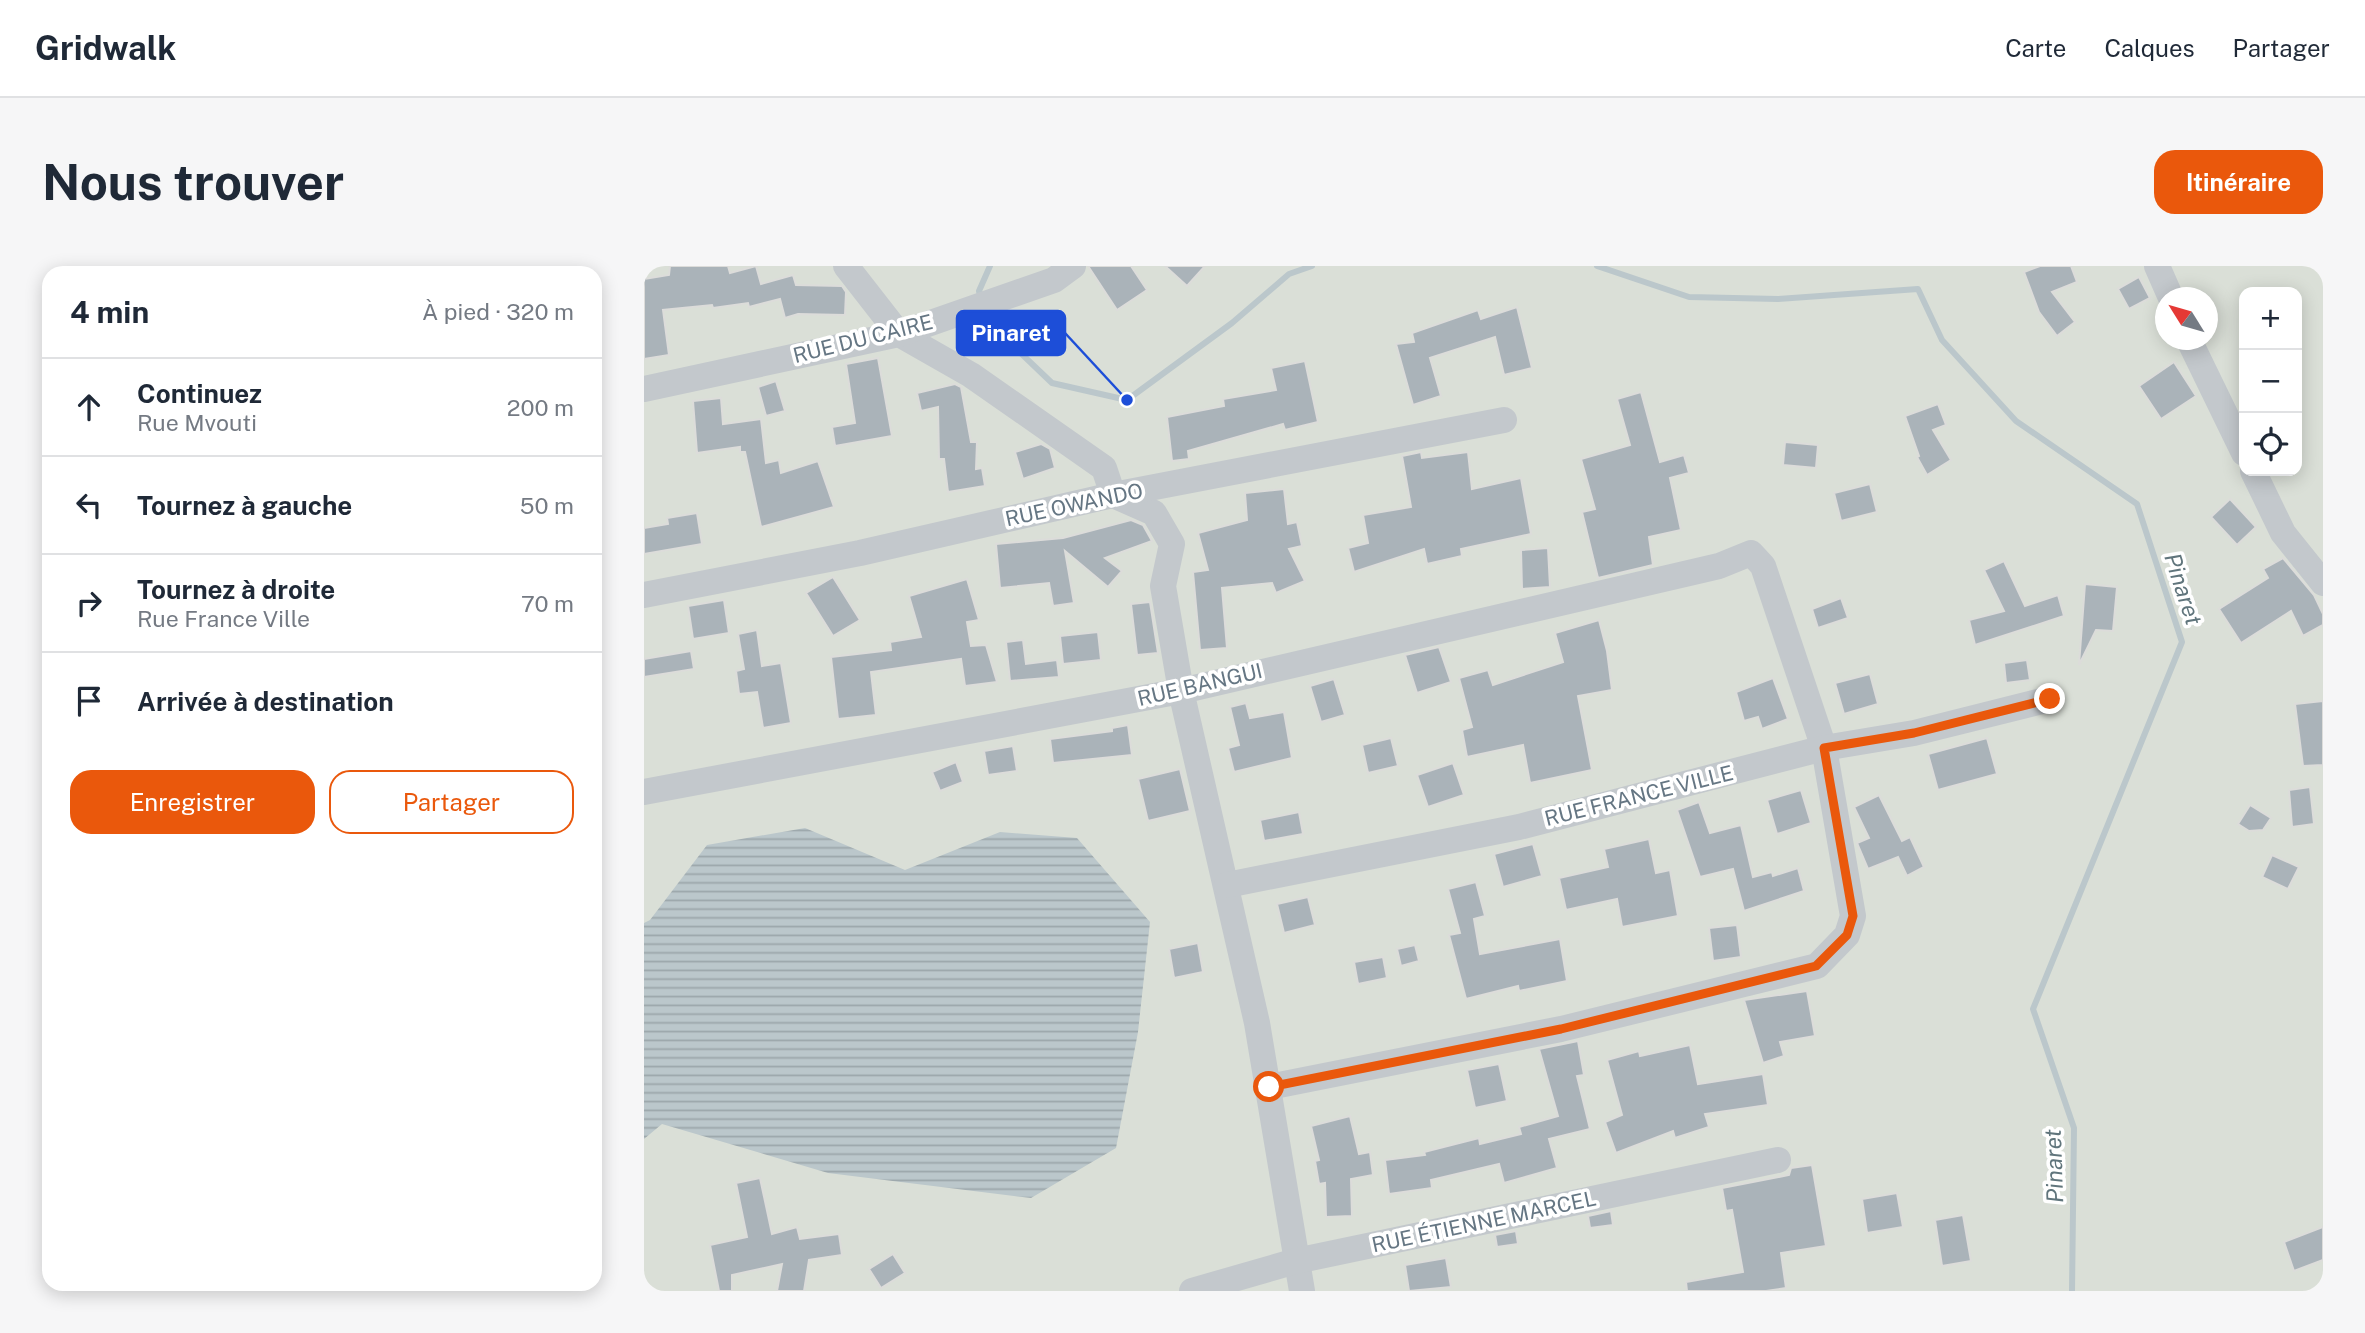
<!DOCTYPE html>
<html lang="fr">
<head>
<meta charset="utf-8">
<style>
  :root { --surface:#fff; --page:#f6f6f7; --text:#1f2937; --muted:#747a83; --line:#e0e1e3; --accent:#ea580c }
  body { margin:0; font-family:"Public Sans",sans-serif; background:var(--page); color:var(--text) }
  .controls { position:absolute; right:21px; top:21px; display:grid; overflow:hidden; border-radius:14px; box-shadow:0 4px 18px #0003 }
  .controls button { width:63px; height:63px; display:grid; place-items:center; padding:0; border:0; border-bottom:2px solid var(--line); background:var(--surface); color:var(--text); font:35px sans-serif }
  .compass { position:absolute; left:1511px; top:21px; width:63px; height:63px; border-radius:50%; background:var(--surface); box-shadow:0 4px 18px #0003; rotate:307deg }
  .stop { position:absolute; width:21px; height:21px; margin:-16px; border:5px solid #ea580c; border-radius:50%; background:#fff }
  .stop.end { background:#ea580c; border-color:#fff; box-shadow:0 2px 7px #0008 }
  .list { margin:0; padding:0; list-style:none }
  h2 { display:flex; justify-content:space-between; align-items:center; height:91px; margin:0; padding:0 28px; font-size:30px }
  h2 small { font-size:23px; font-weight:400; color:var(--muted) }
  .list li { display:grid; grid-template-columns:46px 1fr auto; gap:21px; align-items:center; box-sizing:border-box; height:98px; padding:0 28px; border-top:2px solid var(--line) }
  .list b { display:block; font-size:26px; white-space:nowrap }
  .list p { margin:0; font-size:23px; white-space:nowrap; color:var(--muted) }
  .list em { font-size:23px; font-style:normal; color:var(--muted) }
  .actions { display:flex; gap:14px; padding:21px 28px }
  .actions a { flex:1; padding:16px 0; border:2px solid var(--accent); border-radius:21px; text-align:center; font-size:24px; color:var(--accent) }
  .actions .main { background:var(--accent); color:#fff }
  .icon { flex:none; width:38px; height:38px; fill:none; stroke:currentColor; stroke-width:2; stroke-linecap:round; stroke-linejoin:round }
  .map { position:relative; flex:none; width:1679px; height:1025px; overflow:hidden; border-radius:21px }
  header { display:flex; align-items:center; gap:42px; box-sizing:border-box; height:98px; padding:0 35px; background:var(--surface); border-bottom:2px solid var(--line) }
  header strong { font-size:33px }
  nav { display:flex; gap:38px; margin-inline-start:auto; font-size:24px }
  .intro { display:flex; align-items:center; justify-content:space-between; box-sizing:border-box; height:168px; padding:0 42px }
  h1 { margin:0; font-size:49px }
  .button { padding:18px 32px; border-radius:21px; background:var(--accent); color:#fff; font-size:24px; font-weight:700 }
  main { display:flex; gap:42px; padding:0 42px }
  aside { flex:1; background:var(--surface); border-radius:21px; box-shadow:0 4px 18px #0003 }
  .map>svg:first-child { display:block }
</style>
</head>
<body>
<header>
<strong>Gridwalk</strong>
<nav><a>Carte</a><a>Calques</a><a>Partager</a></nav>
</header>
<div class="intro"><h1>Nous trouver</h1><a class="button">Itinéraire</a></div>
<main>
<aside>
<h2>4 min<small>À pied · 320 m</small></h2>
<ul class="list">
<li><svg class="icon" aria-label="ahead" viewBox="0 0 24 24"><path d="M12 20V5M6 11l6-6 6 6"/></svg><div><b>Continuez</b><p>Rue Mvouti</p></div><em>200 m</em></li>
<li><svg class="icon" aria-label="left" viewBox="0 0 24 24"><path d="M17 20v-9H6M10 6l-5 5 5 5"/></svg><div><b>Tournez à gauche</b></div><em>50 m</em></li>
<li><svg class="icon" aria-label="right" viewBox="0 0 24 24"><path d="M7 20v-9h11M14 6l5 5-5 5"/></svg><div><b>Tournez à droite</b><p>Rue France Ville</p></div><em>70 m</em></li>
<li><svg class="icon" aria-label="arrive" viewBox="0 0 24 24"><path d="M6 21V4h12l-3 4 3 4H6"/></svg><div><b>Arrivée à destination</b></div></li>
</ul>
<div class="actions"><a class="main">Enregistrer</a><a>Partager</a></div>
</aside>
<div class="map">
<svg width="1679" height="1025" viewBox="0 0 1679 1025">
  <defs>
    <pattern id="water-rules" width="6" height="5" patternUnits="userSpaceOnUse" patternTransform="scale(1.75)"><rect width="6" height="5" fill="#bbc7cb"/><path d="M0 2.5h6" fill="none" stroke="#9ca6aa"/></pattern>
  </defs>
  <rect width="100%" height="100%" fill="#fafaf8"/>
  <!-- green -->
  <path fill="#dadfd7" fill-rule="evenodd" d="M0 0H1679V1025H0ZM1600 26H1653V205H1600ZM1521 32H1563V74H1521Z"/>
  <!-- water -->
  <path fill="url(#water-rules)" d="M161 562 261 604 356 566 433 572 506 656 494 766 472 882 387 932 184 907 18 858 0 873V657L6 654 63 579Z"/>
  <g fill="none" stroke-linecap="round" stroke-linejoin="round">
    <!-- stream -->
    <g stroke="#bbc7cb" stroke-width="6">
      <path d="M953 0 1045 31 1134 33 1274 23 1298 74 1372 155 1493 238 1538 376 1389 743 1430 862 1428 1025"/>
      <path d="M337 34 335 25 346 0"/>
      <path d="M339 45 340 52 408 117 483 134 588 57 645 8 668 0"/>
    </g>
  </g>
  <!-- building -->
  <g fill="#aab3b9" stroke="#dcdcda" stroke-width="2">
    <path d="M26 0H84L86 7 112 0 117 18 149 9 152 19 198 20 202 26 201 49 154 48 141 52 136 33 105 41 104 37 69 42 68 39 19 44 25 89 0 93V13L25 9Z"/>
    <path d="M444 0H487L503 24 473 44Z"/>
    <path d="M521 0H561L543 20Z"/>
    <path d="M1396 0H1427L1433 16 1408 26 1431 56 1413 70 1395 46 1380 6Z"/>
    <path d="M1495 11 1506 32 1485 43 1474 23Z"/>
    <path d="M873 41 888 102 860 109 851 71 786 92 797 130 769 139 752 78 770 76 768 67 834 44 837 53Z"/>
    <path d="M234 92 248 170 191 180 188 161 211 157 202 98Z"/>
    <path d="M661 95 674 156 641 164 639 158 544 185 545 193 528 195 523 151 580 140 579 133 632 124 627 102Z"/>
    <path d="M1530 96 1552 130 1517 153 1495 120Z"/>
    <path d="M132 115 141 145 122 150 114 121Z"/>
    <path d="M311 118 317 121 327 176H333L332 203 338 202 341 220 304 226 300 193H295L294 141 277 145 273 127Z"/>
    <path d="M997 126 1016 196 1040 189 1045 207 1026 212 1037 264 1005 271 1009 299 954 312 938 246 951 243 937 193 986 179 973 133Z"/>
    <path d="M77 132 79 158 117 153 122 197 135 194 137 207 174 195 190 241 117 261 101 186H96V181L53 187 49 135Z"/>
    <path d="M1294 138 1302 159 1289 164 1307 194 1283 209 1273 191 1275 190 1261 150Z"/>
    <path d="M1141 176 1174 179 1172 202 1139 199Z"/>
    <path d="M397 178 406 183 411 202 379 213 371 186Z"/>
    <path d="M777 186 778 192 824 186 828 223 877 212 887 268 817 283 818 290 783 298 780 283 710 306 704 282 724 277 719 249 767 241 758 190Z"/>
    <path d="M1226 218 1233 246 1197 255 1190 227Z"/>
    <path d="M640 223 644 258 653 256 658 280 645 283 661 315 632 327 628 317 578 322 583 382 556 384 549 306 564 304 554 267 603 254 601 227Z"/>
    <path d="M1586 233 1612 261 1593 279 1567 251Z"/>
    <path d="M53 247 58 278 0 288V262L24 258 23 252Z"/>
    <path d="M487 254 499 259 508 275 461 292 478 305 464 321 421 285 430 337 409 340 405 317 356 322 352 278 419 272Z"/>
    <path d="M904 282 906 321 878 323 877 284Z"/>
    <path d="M1639 292 1670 329 1679 348V359L1659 370 1647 345 1597 377 1575 343 1624 312 1619 303Z"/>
    <path d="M1360 295 1381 340 1414 329 1420 350 1331 379 1325 354 1360 345 1340 304Z"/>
    <path d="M189 311 216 354 189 370 162 327Z"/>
    <path d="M323 313 335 354 323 356 327 380 342 379 353 416 321 420 317 393 227 406 232 449 194 453 187 391 247 384 246 376 277 371 265 330Z"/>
    <path d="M1441 318 1473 321 1469 365 1452 364 1435 399Z"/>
    <path d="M1197 332 1204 352 1174 362 1168 343Z"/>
    <path d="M80 334 85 367 49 373 44 340Z"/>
    <path d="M506 336 514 387 493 389 487 338Z"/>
    <path d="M955 354 963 385 968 424 934 430 948 504 886 517 879 479 823 491 818 464 828 461 815 412 844 404 849 419 919 396 911 367Z"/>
    <path d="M113 364 118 400 137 397 147 457 119 462 113 426 95 428 92 405 100 403 94 368Z"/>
    <path d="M454 366 457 394 419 398 416 370Z"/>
    <path d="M379 374 382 398 413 394 415 411 366 415 362 376Z"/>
    <path d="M795 381 807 416 773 427 761 389Z"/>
    <path d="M47 385 50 403 0 411V393Z"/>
    <path d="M1383 394 1386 414 1362 417 1360 397Z"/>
    <path d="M1226 408 1234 438 1200 448 1191 417Z"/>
    <path d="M1129 412 1144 453 1118 463 1114 451 1100 455 1092 426Z"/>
    <path d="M690 413 701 449 677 456 666 420Z"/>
    <path d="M1679 435V499L1659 500 1651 438Z"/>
    <path d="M602 437 606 452 640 446 648 492 590 506 584 482 595 479 586 441Z"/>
    <path d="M484 459 488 489 409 497 406 473 468 465V462Z"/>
    <path d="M747 472 754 500 724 507 718 479Z"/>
    <path d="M1343 472 1353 508 1294 524 1284 488Z"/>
    <path d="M369 480 373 505 344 509 340 485Z"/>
    <path d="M312 496 319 516 296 525 288 506Z"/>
    <path d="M809 497 820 529 784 541 773 509Z"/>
    <path d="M536 503 546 545 504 555 494 513Z"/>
    <path d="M1666 521 1670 558 1648 561 1645 524Z"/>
    <path d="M1157 524 1167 557 1133 568 1123 534Z"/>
    <path d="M1235 529 1258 575 1266 571 1280 601 1263 610 1254 591 1224 603 1213 577 1225 572 1210 541Z"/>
    <path d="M1055 536 1066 567 1097 559 1109 611 1128 606 1129 610 1154 602 1160 625 1100 645 1089 603 1056 611 1033 544Z"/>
    <path d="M1606 539 1627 552 1619 564 1605 565 1594 558Z"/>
    <path d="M655 546 659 568 620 575 616 554Z"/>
    <path d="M1005 573 1012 607 1026 604 1034 650 978 661 973 633 922 644 915 612 964 601 960 583Z"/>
    <path d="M889 578 898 610 859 621 850 588Z"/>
    <path d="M1628 589 1655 601 1644 623 1618 611Z"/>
    <path d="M832 616 841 650 830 653 836 688 916 673 923 715 875 725 874 720 822 733 805 669 816 667 804 623Z"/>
    <path d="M664 631 671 659 640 667 633 638Z"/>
    <path d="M1093 659 1097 691 1069 695 1065 662Z"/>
    <path d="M554 677 559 706 530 712 525 683Z"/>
    <path d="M771 679 775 695 757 700 753 683Z"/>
    <path d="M739 691 743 712 714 718 710 696Z"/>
    <path d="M1163 725 1171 770 1136 776 1140 790 1119 797 1100 734Z"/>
    <path d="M934 775 940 809 933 810 946 863 905 873 913 902 860 917 855 898 787 914 788 922 745 928 741 894 781 889 780 886 835 872 836 878 877 868 875 861 914 850 895 783Z"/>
    <path d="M1046 779 1054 818 1119 808 1124 839 1061 848 1065 861 1031 872 1029 865 972 887 961 856 978 849 963 794 995 785 996 790Z"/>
    <path d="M855 798 863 835 831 842 823 804Z"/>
    <path d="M706 850 715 888 726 886 729 909 707 913 708 950 682 951 681 917 675 918 671 895 675 894 667 860Z"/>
    <path d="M1168 899 1182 980 1137 987 1142 1022 1122 1025H1043L1042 1016 1099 1006 1088 944 1082 945 1078 922 1145 909 1147 902Z"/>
    <path d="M116 912 128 968 153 961 156 973 195 968 198 989 165 994 160 1025H133L138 998 88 1009V1025H75L66 979 103 971 92 917Z"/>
    <path d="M1253 927 1259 961 1223 967 1218 933Z"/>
    <path d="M967 945 969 959 946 962 944 950Z"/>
    <path d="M1319 949 1327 995 1298 1000 1291 954Z"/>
    <path d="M1679 961V994L1650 1005 1640 976Z"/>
    <path d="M872 965 874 978 853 981 851 969Z"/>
    <path d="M249 988 261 1007 237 1022 225 1003Z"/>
    <path d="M802 992 807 1021 765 1025 761 999Z"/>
  </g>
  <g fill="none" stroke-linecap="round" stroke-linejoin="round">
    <!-- minor -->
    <g stroke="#c3c8cc" stroke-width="26">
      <path d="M202 0 255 68 327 109 460 202 469 229 510 247 528 278 519 320 537 425 613 757 658 1025"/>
      <path d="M1513 0 1527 32"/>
      <path d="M1545 74 1600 187"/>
      <path d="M0 123 255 68 410 14 429 0"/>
      <path d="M1609 205 1639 267 1679 317"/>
      <path d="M0 329 216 287 469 229 860 154"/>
      <path d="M0 526 537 425 1075 300 1107 287 1119 300 1180 482 1209 650 1203 669 1173 700 917 763 625 821"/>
      <path d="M583 619 875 561 1180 482 1270 467 1406 433"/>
      <path d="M548 1025 652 995 1134 894"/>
    </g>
  </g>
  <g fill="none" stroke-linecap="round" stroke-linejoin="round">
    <!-- route -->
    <path stroke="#ea580c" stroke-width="9" d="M625 821 917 763 1172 700 1203 669 1209 650 1180 482 1270 467 1406 433"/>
  </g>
  <g text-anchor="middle" stroke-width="7" stroke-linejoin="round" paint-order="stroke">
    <!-- street labels -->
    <g font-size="21" fill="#657683" stroke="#fff">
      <text transform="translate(219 73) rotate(-14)" y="7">RUE DU CAIRE</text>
      <text transform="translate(430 239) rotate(-12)" y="7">RUE OWANDO</text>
      <text transform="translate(556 419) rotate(-13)" y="7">RUE BANGUI</text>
      <text transform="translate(995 530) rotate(-14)" y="7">RUE FRANCE VILLE</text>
      <text transform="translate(840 956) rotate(-12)" y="7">RUE ÉTIENNE MARCEL</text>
    </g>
    <!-- water labels -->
    <g font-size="23" font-style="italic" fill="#60757c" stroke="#fff">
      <text transform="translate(1539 323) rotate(72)" y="8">Pinaret</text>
      <text transform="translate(1410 900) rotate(-92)" y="8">Pinaret</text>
    </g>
  </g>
  <!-- callouts -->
  <path fill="none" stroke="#1d4ed8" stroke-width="2.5" d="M483 134L421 67"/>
  <circle fill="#1d4ed8" stroke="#fff" stroke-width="2.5" cx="483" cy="134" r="7"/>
  <rect fill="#1d4ed8" stroke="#1d4ed8" stroke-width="2.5" x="313" y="45" width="108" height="44" rx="7"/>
  <g font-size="23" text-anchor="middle" font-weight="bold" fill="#fff">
    <text x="367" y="75">Pinaret</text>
  </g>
</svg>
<div class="controls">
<button>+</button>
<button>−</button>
<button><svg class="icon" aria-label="locate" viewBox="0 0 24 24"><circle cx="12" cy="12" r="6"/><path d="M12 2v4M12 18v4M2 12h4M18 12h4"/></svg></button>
</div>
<svg class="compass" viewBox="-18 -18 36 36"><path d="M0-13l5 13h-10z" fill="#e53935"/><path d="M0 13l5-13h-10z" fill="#747a83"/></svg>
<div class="stop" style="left:625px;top:821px"></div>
<div class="stop end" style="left:1406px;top:433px"></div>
</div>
</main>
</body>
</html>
